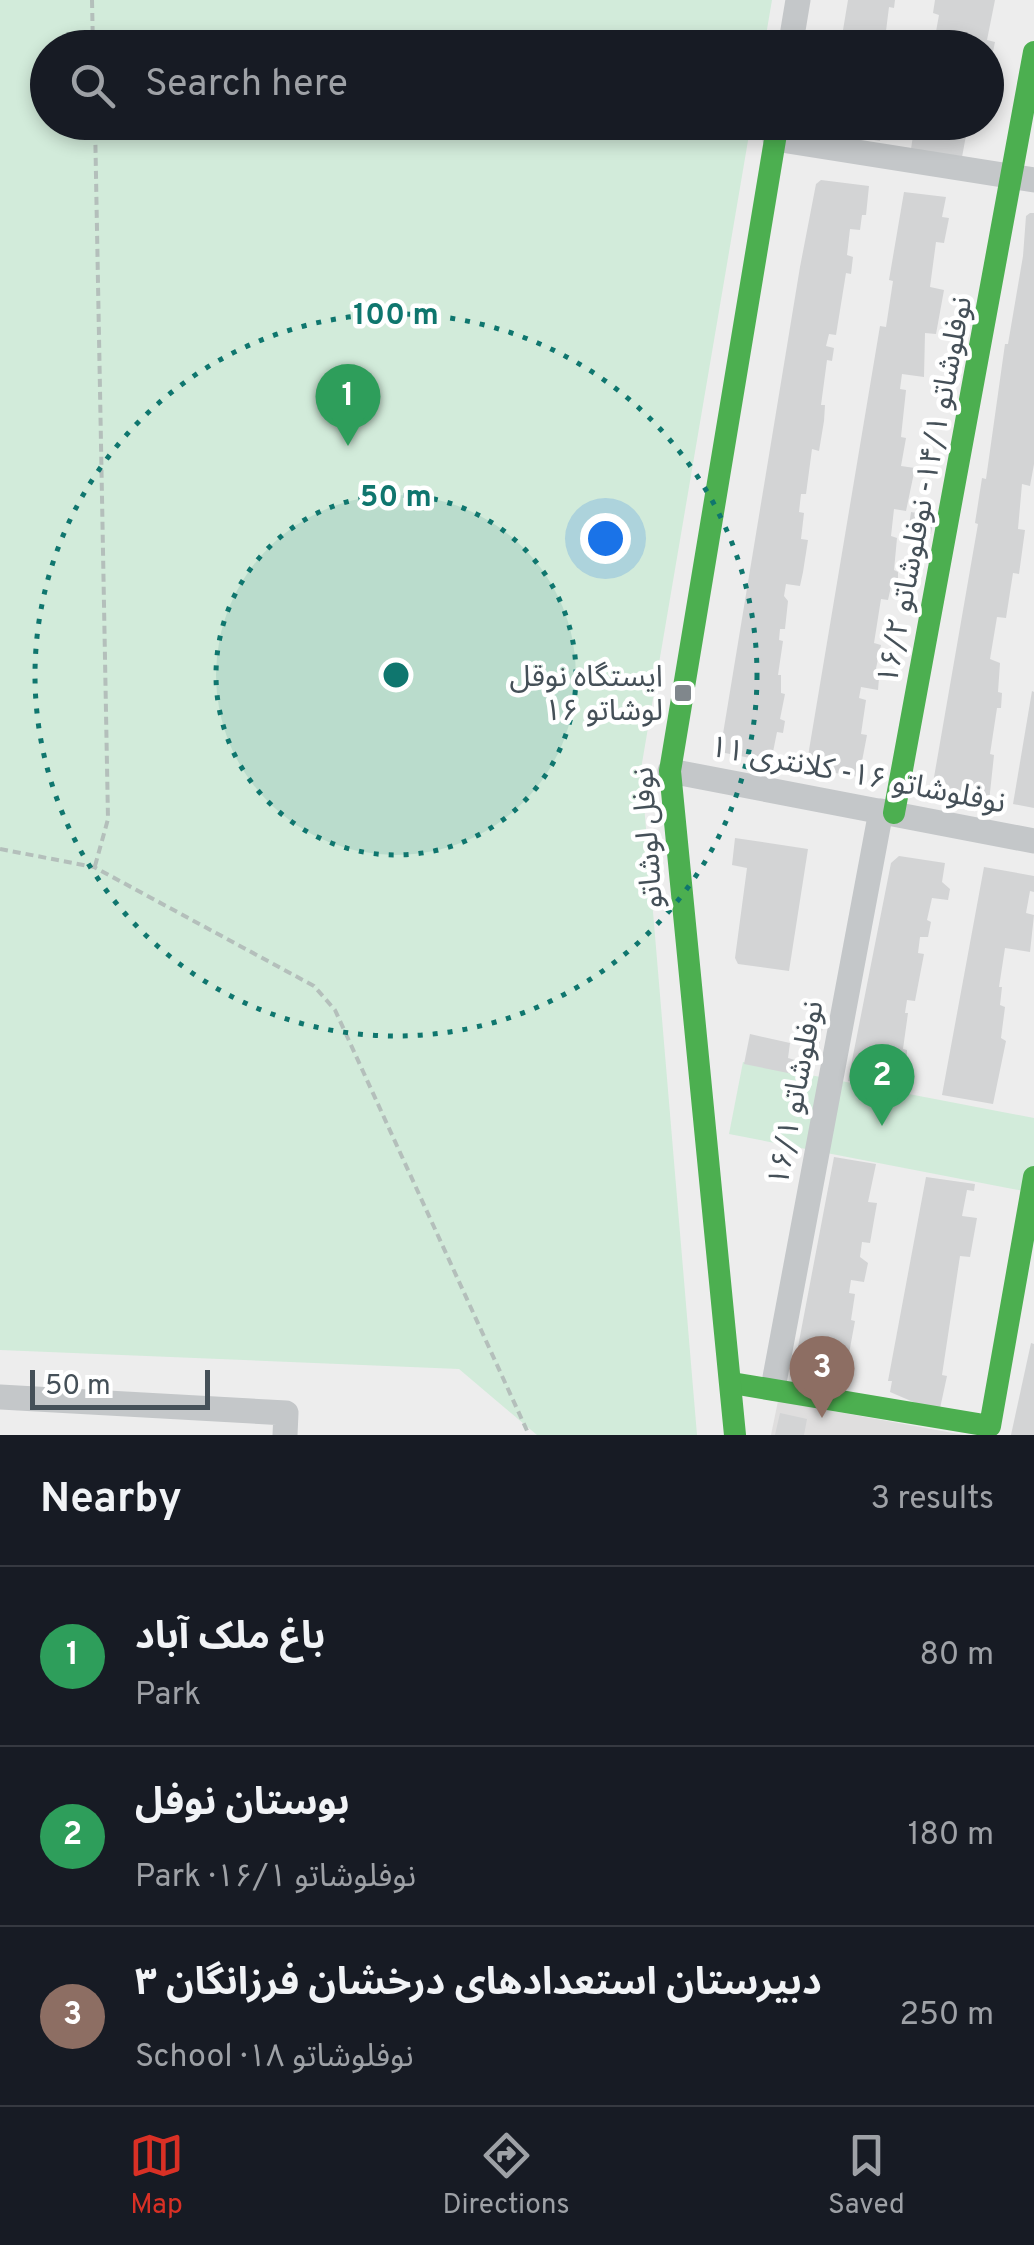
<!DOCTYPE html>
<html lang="en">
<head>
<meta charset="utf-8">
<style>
  :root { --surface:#171b24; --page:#242831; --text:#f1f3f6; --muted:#9ea1a6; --line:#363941; --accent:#d93025 }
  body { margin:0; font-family:Overpass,"Noto Sans Arabic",sans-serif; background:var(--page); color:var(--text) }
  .scale { position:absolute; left:30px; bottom:25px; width:180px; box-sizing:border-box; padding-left:10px; border:5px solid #455058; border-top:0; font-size:28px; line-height:35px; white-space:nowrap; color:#455058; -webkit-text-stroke:8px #fff; paint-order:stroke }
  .you { position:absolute; left:605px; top:538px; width:35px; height:35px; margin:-25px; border:8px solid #fff; border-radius:50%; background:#1a73e8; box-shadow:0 0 0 15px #1a73e833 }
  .badge { display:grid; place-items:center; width:65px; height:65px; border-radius:50%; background:var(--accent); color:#fff; font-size:32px; font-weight:700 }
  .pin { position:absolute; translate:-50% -82px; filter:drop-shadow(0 2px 5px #0008) }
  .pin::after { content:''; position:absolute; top:52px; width:35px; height:30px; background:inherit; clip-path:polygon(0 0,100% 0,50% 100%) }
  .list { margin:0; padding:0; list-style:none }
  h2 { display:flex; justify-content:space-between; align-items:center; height:130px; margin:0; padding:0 40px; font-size:42px }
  h2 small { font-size:32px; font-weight:400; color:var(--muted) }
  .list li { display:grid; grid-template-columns:65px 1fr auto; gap:30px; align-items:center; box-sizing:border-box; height:180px; padding:0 40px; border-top:2px solid var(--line) }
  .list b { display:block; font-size:38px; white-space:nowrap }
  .list p { margin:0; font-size:32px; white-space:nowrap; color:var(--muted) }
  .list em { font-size:32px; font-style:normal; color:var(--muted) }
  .icon { flex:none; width:55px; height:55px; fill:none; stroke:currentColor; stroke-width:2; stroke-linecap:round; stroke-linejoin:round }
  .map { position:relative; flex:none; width:1034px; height:1435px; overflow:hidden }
  .search { position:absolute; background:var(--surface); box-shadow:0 5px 15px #0003; left:30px; right:30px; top:30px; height:110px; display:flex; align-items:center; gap:25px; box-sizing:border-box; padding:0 35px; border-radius:55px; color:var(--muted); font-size:38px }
  .sheet { height:670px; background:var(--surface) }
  nav { display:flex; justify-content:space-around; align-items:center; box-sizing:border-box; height:140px; border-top:2px solid var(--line); background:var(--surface); font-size:28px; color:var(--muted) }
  nav a { display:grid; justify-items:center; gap:5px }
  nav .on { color:var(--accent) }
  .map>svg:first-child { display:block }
</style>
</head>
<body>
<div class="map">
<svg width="1034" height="1435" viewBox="0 0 1034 1435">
  <rect width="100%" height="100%" fill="#ededed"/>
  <!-- education -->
  <path fill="#dfdede" d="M778 1401 964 1435H771Z"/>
  <!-- green -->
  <g fill="#d2ebda">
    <path d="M0 0H772L764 47 48 48V122L751 123 641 769 697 1435H537L459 1369 0 1350Z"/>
    <path d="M743 1062 1034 1118V1193L729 1134Z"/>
  </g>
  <!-- building -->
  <g fill="#d3d4d5">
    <path d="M848 0H895L894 8 889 7 886 31H893L891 48H840Z"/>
    <path d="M935 0H995L987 40 995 42 988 76 986 48H933L939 15 933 13Z"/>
    <path d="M826 122H883L880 141 831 133Z"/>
    <path d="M915 122H965L964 129 967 130 962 157 911 149Z"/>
    <path d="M821 180 869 186 866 215H862L860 230 850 229 847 255 853 257 851 274 846 273 836 335 829 334 826 346 834 348 832 361 827 360 821 405H825L824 421 819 451 812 449 806 494H801L799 512 804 513 801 539 808 540 803 572 800 586 786 584 784 596 788 601 785 629H780L779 640 783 641 778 675H781V693L785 694 780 719 785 721 783 733 777 732 771 762 720 752 800 267 816 184Z"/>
    <path d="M904 192 946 197 942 217 949 218 944 243 936 242 930 287 944 290 936 334 925 333 924 377 902 374 900 389 906 390 901 437 906 438 901 466 915 468 906 511 894 509 891 536 897 538 894 570 898 572V583L892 582 888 600 881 599 874 643 881 645 875 673 879 678 878 690 861 687 859 698 866 700 861 734 867 735 859 777 806 768 880 326 886 327 893 281 889 280Z"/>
    <path d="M1030 213H1034V464L1030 486 1022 484 1018 529 1025 530 1019 574 1013 573 1006 618 997 617 990 659 1000 663 998 692 1002 693 1001 708H997L990 754 994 755 989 802 942 794 933 783 978 524 975 523 982 478 986 479 1005 344H1008L1023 256 1026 216Z"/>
    <path d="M911 512 934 516 931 534 908 532Z"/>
    <path d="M1032 691 1034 692V808L1013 804Z"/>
    <path d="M735 838 808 849 789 971 738 964 735 958 747 868 732 865Z"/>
    <path d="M899 856 945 863 942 882 950 889 948 900 932 898 927 920 931 922 928 937H920L918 953 924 954 915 1001 907 1000 905 1013H908L903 1049 907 1050V1068L900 1089 848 1081 891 863Z"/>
    <path d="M984 867 1034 876V892L1030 891 1026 913 1034 915 1030 952 1005 948 999 987H1002L1000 1005 1005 1007 1001 1038 1006 1041 993 1104 942 1095Z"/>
    <path d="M805 1023 823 1027 818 1049 801 1045Z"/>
    <path d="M750 1034 790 1043 788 1058 795 1060 793 1074 744 1064Z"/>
    <path d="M834 1157 876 1164 868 1202 877 1203 870 1243 862 1242 860 1257 868 1263 864 1282 851 1280 849 1293 855 1294 851 1320 855 1321 848 1359 839 1358V1375L846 1379 843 1395 790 1389Z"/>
    <path d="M926 1177 975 1184 974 1191 967 1190 962 1216 977 1218 970 1257 960 1256 942 1375 947 1376 939 1413 890 1392 892 1381H888Z"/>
    <path d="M1031 1343 1034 1344V1435H1011Z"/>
    <path d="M780 1413 807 1419 804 1435H775Z"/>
  </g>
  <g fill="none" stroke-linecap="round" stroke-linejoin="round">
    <!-- path -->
    <g stroke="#b4bfbb" stroke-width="4" stroke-dasharray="8 5" stroke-linecap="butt">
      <path d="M92 0 93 48"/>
      <path d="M0 849 94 867 314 986 335 1010 529 1435"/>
      <path d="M95 866 108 819 95 122"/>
    </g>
    <!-- street -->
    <g stroke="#c4c7c9" stroke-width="25">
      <path d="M790 48 798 0"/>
      <path d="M775 139 1034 180"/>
      <path d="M670 771 1034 841"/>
      <path d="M773 1388 881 811"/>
      <path d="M0 1397 286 1413 285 1435"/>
    </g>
    <!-- fast -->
    <g stroke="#4caf50" stroke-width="22">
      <path d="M894 813 1034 52"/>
      <path d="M732 1383 990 1426 1034 1177"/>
      <path d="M735 1435 670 771 778 122"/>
    </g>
  </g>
  <!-- distance rings -->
  <circle cx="396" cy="675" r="180" fill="#0f766e" fill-opacity=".12"/>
  <g fill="none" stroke="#0f766e" stroke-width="5" stroke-dasharray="5 10">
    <circle cx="396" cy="675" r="180"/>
    <circle cx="396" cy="675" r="361"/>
  </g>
  <!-- markers -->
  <rect fill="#80878c" stroke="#fff" stroke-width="4" x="673" y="683" width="20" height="20" rx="5"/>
  <g text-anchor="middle" stroke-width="9" stroke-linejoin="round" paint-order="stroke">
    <!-- street labels -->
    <g font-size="30" fill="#455058" stroke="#fff">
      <text transform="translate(924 490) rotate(-79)" y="10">نوفلوشاتو ۱۴/۱- نوفلوشاتو ۱۶/۲</text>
      <text transform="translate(858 774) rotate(11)" y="10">نوفلوشاتو ۱۶- کلانتری ۱۱</text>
      <text transform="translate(647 838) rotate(-94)" y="10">نوفل لوشاتو</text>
      <text transform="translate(795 1093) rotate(-79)" y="10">نوفلوشاتو ۱۶/۱</text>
    </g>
    <!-- poi labels -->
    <g font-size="30" fill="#455058" stroke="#fff" text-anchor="end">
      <text x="663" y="686">ایستگاه نوقل<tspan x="663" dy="34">لوشاتو ۱۶</tspan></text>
    </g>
  </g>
  <circle cx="396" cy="675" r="15" fill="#0f766e" stroke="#fff" stroke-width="5"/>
  <g font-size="30" text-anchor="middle" font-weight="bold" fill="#0f766e" stroke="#fff" stroke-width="9" stroke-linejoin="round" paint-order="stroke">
    <text x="396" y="324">100 m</text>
    <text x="396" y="506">50 m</text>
  </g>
</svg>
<div class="scale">50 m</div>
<div class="you"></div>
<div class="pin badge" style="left:348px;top:446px;background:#2e9e5b">1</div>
<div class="pin badge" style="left:882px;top:1126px;background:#2e9e5b">2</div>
<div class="pin badge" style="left:822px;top:1418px;background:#8d6e63">3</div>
<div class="search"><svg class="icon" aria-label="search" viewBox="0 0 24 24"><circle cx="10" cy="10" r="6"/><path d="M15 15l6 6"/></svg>Search here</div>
</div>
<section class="sheet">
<h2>Nearby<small>3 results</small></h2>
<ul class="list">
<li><span class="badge" style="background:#2e9e5b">1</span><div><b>باغ ملک آباد</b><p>Park</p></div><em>80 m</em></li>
<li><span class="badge" style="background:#2e9e5b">2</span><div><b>بوستان نوفل</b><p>Park · نوفلوشاتو ۱۶/۱</p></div><em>180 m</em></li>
<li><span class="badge" style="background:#8d6e63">3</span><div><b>دبیرستان استعدادهای درخشان فرزانگان ۳</b><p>School · نوفلوشاتو ۱۸</p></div><em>250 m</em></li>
</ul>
</section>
<nav>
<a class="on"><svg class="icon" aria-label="map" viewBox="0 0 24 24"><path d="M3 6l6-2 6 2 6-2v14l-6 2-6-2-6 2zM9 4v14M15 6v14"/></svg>Map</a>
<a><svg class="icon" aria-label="directions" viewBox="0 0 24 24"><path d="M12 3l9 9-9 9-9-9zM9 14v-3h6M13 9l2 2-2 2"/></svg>Directions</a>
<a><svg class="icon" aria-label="saved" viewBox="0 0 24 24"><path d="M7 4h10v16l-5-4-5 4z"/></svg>Saved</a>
</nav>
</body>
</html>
